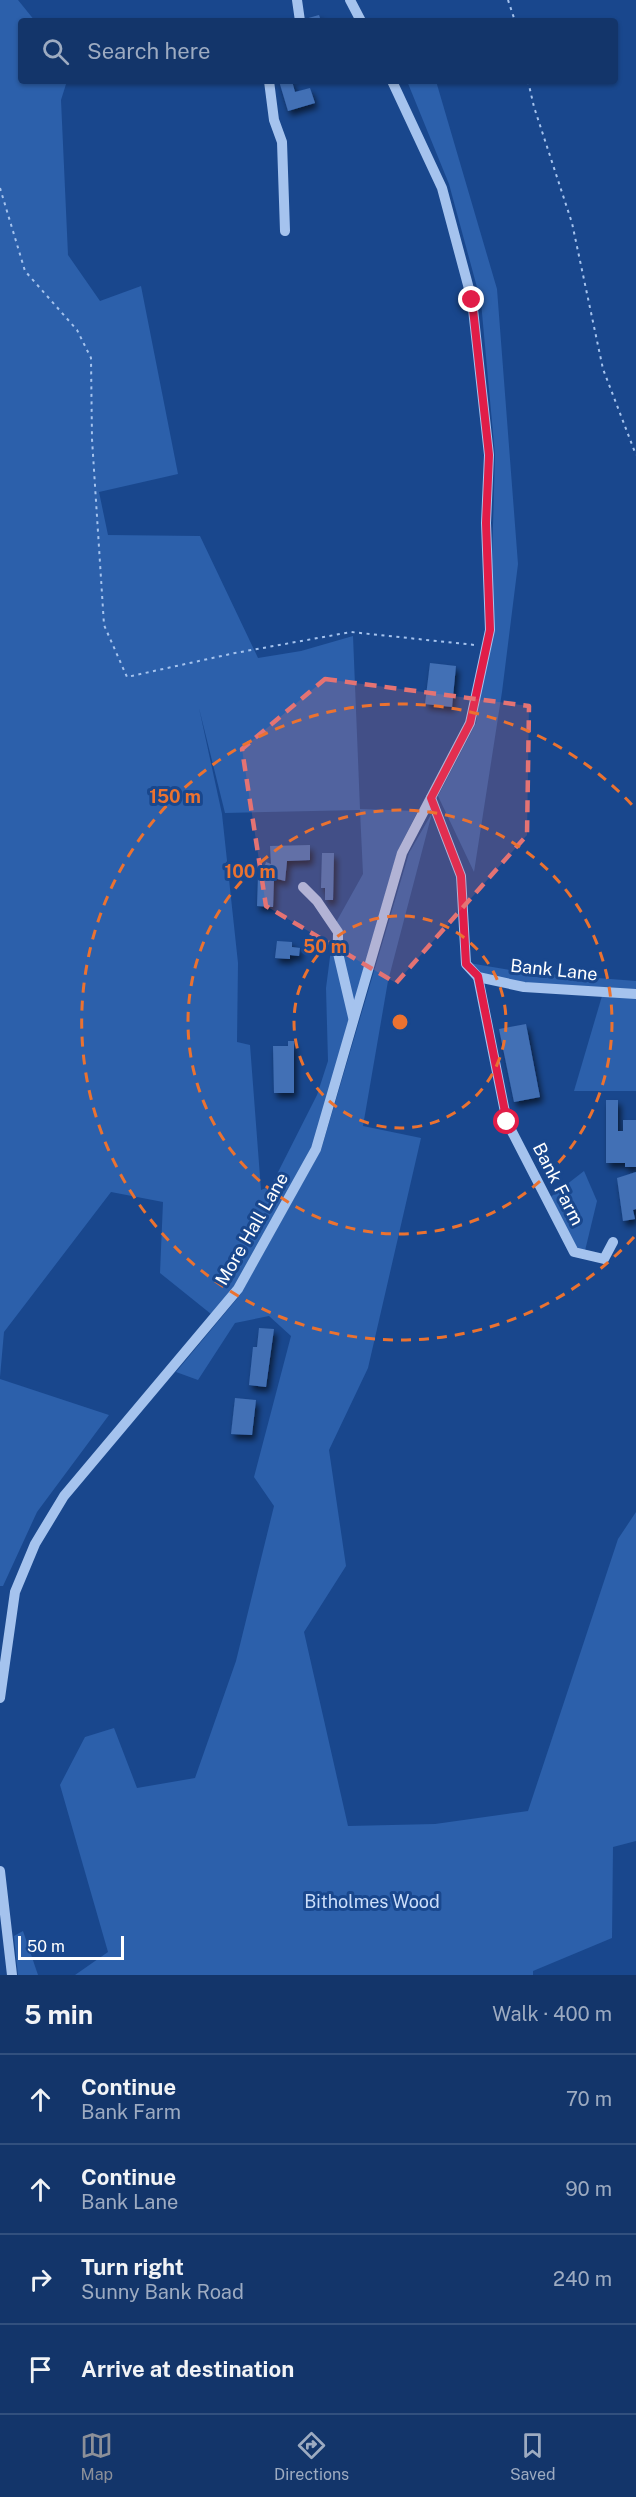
<!DOCTYPE html>
<html lang="en">
<head>
<meta charset="utf-8">
<style>
  :root { --surface:#13356a; --page:#1c3d70; --text:#f1f3f6; --muted:#9dabc1; --line:#32507e; --accent:#8c9099 }
  body { margin:0; font-family:"Public Sans",sans-serif; background:var(--page); color:var(--text) }
  .scale { position:absolute; left:18px; bottom:15px; width:106px; box-sizing:border-box; padding-left:6px; border:3px solid #fff; border-top:0; font-size:16px; line-height:21px; white-space:nowrap; color:#fff; -webkit-text-stroke:4px #19478d; paint-order:stroke }
  .stop { position:absolute; width:18px; height:18px; margin:-14px; border:4px solid #e11d48; border-radius:50%; background:#fff }
  .stop.end { background:#e11d48; border-color:#fff; box-shadow:0 2px 6px #0008 }
  .list { margin:0; padding:0; list-style:none }
  h2 { display:flex; justify-content:space-between; align-items:center; height:78px; margin:0; padding:0 24px; font-size:26px }
  h2 small { font-size:20px; font-weight:400; color:var(--muted) }
  .list li { display:grid; grid-template-columns:39px 1fr auto; gap:18px; align-items:center; box-sizing:border-box; height:90px; padding:0 24px; border-top:2px solid var(--line) }
  .list b { display:block; font-size:22px; white-space:nowrap }
  .list p { margin:0; font-size:20px; white-space:nowrap; color:var(--muted) }
  .list em { font-size:20px; font-style:normal; color:var(--muted) }
  .icon { flex:none; width:33px; height:33px; fill:none; stroke:currentColor; stroke-width:2; stroke-linecap:round; stroke-linejoin:round }
  .map { position:relative; flex:none; width:636px; height:1975px; overflow:hidden }
  .search { position:absolute; background:var(--surface); box-shadow:0 2px 4px #0004; left:18px; right:18px; top:18px; height:66px; display:flex; align-items:center; gap:15px; box-sizing:border-box; padding:0 21px; border-radius:6px; color:var(--muted); font-size:22px }
  .sheet { height:438px; background:var(--surface) }
  nav { display:flex; justify-content:space-around; align-items:center; box-sizing:border-box; height:84px; border-top:2px solid var(--line); background:var(--surface); font-size:16px; color:var(--muted) }
  nav a { display:grid; justify-items:center; gap:3px }
  nav .on { color:var(--accent) }
  .map>svg:first-child { display:block }
</style>
</head>
<body>
<div class="map">
<svg width="636" height="1975" viewBox="0 0 636 1975">
  <defs>
    <filter id="shadow"><feDropShadow dx="3" dy="5" stdDeviation="3" flood-color="#0009"/></filter>
  </defs>
  <rect width="100%" height="100%" fill="#19478d"/>
  <!-- green -->
  <g fill="#2c60ab" fill-rule="evenodd">
    <path d="M0 0H18L35 21H21V81H67L61 100 68 255 100 301 141 286 178 474 99 492 108 535 200 536 258 658 301 651 353 636 360 809 418 811 398 850 312 1148 235 1287 211 1314 160 1273 163 1202 111 1192 4 1332 0 1377ZM199 708 225 813 360 810 363 874 334 926 326 988 328 1061 317 1095 271 1186 261 1190 250 1045 237 1042 238 963 222 814Z"/>
    <path d="M407 81H436L497 289 518 564 502 692 474 872 438 796 476 723 490 630 495 455 481 302 449 184Z"/>
    <path d="M432 813 388 981 363 1126 421 1138 368 1368 329 1450 346 1566 304 1632 348 1826 435 1824 528 1811 618 1539 636 1512V1841L613 1847 612 1938 533 1971V1975H75L108 1952 60 1785 85 1737 114 1728 137 1788 195 1778 236 1661 274 1506 254 1477 291 1336 269 1316 235 1323 198 1380 176 1372 240 1295 321 1150 409 853Z"/>
    <path d="M469 963 521 972 636 981V992L525 985 481 975Z"/>
    <path d="M602 996 636 998V1091H574Z"/>
    <path d="M584 1171 597 1201 583 1259 548 1199Z"/>
    <path d="M0 1379 109 1415 37 1512 3 1586H0Z"/>
    <path d="M23 1931 38 1975H18L14 1936Z"/>
  </g>
  <!-- building -->
  <g fill="#4270b5" filter="url(#shadow)">
    <path d="M319 15 321 21H305V19Z"/>
    <path d="M279 81H292L295 92 310 88 315 103 288 111Z"/>
    <path d="M430 663 456 666 452 707 425 704Z"/>
    <path d="M310 845V860L287 861 285 881 274 878 273 907 257 906 258 876H262L266 862 271 864 270 846Z"/>
    <path d="M322 853H334L333 900H325V888H321Z"/>
    <path d="M277 941 292 942V947L300 948 299 956 290 955V959L275 958Z"/>
    <path d="M526 1024 540 1097 514 1102 499 1029Z"/>
    <path d="M288 1041H294V1093H274L273 1046H288Z"/>
    <path d="M606 1100H618V1131H623V1120H636V1167H625V1163H606Z"/>
    <path d="M636 1172V1209L633 1210 635 1219 623 1221 617 1178Z"/>
    <path d="M259 1328 274 1329 266 1387 249 1385 253 1347H257Z"/>
    <path d="M235 1398 256 1400 252 1435 231 1434Z"/>
  </g>
  <g fill="none" stroke-linecap="round" stroke-linejoin="round">
    <!-- path -->
    <g stroke="#a5c3ee" stroke-width="2" stroke-dasharray="3 4.5" stroke-linecap="butt">
      <path d="M508 0 515 21"/>
      <path d="M528 81 534 107 572 223 603 369 636 455"/>
      <path d="M0 188 25 271 77 330 91 358 92 439 104 625 127 677 235 653 351 632 475 645"/>
    </g>
    <!-- minor -->
    <g stroke="#a5c3ee" stroke-width="10">
      <path d="M297 0 300 21"/>
      <path d="M350 0 361 21"/>
      <path d="M269 81 274 120 282 142 285 231"/>
      <path d="M431 798 461 876 466 964 478 977 524 987 636 994"/>
      <path d="M303 887 317 901 338 932V953L353 1017"/>
      <path d="M478 977 507 1122 574 1252 604 1259 613 1242"/>
      <path d="M0 1698 15 1592 35 1544 64 1496 238 1289 316 1149 402 853 470 723 490 630 486 523 489 455 472 300 442 188 392 81"/>
      <path d="M0 1871 12 1975"/>
    </g>
  </g>
  <g fill="none" stroke-linecap="round" stroke-linejoin="round">
    <!-- route -->
    <path stroke="#e11d48" stroke-width="8" d="M472 300 489 455 486 523 490 630 470 723 431 798 461 876 466 964 478 976 507 1122"/>
  </g>
  <!-- marked area -->
  <path fill="#e47373" fill-opacity="0.2" stroke="#e47373" stroke-width="4.5" stroke-dasharray="12 8" stroke-linejoin="round" d="M325 679 529 706 527 835 396 983 266 906 242 749Z"/>
  <!-- distance rings -->
  <g fill="none" stroke="#eb7230" stroke-width="3" stroke-dasharray="10 8">
    <circle cx="400" cy="1022" r="106"/>
    <circle cx="400" cy="1022" r="212"/>
    <path d="M634 1237A318 318 0 1 1 634 807"/>
  </g>
  <g text-anchor="middle" stroke-width="6" stroke-linejoin="round" paint-order="stroke">
    <!-- street labels -->
    <g font-size="18" fill="#fff" stroke="#19478d">
      <text transform="translate(554 970) rotate(6)" y="6">Bank Lane</text>
      <text transform="translate(558 1184) rotate(63)" y="6">Bank Farm</text>
      <text transform="translate(252 1229) rotate(-60)" y="6">More Hall Lane</text>
    </g>
    <!-- park labels -->
    <g font-size="18" fill="#cbdefa" stroke="#19478d">
      <text x="372" y="1908">Bitholmes Wood</text>
    </g>
  </g>
  <circle cx="400" cy="1022" r="9" fill="#eb7230" stroke="#19478d" stroke-width="3"/>
  <g font-size="18" text-anchor="middle" font-weight="bold" fill="#eb7230" stroke="#19478d" stroke-width="6" stroke-linejoin="round" paint-order="stroke">
    <text x="175" y="803">150 m</text>
    <text x="250" y="878">100 m</text>
    <text x="325" y="953">50 m</text>
  </g>
</svg>
<div class="scale">50 m</div>
<div class="stop" style="left:507px;top:1122px"></div>
<div class="stop end" style="left:472px;top:300px"></div>
<div class="search"><svg class="icon" aria-label="search" viewBox="0 0 24 24"><circle cx="10" cy="10" r="6"/><path d="M15 15l6 6"/></svg>Search here</div>
</div>
<section class="sheet">
<h2>5 min<small>Walk · 400 m</small></h2>
<ul class="list">
<li><svg class="icon" aria-label="ahead" viewBox="0 0 24 24"><path d="M12 20V5M6 11l6-6 6 6"/></svg><div><b>Continue</b><p>Bank Farm</p></div><em>70 m</em></li>
<li><svg class="icon" aria-label="ahead" viewBox="0 0 24 24"><path d="M12 20V5M6 11l6-6 6 6"/></svg><div><b>Continue</b><p>Bank Lane</p></div><em>90 m</em></li>
<li><svg class="icon" aria-label="right" viewBox="0 0 24 24"><path d="M7 20v-9h11M14 6l5 5-5 5"/></svg><div><b>Turn right</b><p>Sunny Bank Road</p></div><em>240 m</em></li>
<li><svg class="icon" aria-label="arrive" viewBox="0 0 24 24"><path d="M6 21V4h12l-3 4 3 4H6"/></svg><div><b>Arrive at destination</b></div></li>
</ul>
</section>
<nav>
<a class="on"><svg class="icon" aria-label="map" viewBox="0 0 24 24"><path d="M3 6l6-2 6 2 6-2v14l-6 2-6-2-6 2zM9 4v14M15 6v14"/></svg>Map</a>
<a><svg class="icon" aria-label="directions" viewBox="0 0 24 24"><path d="M12 3l9 9-9 9-9-9zM9 14v-3h6M13 9l2 2-2 2"/></svg>Directions</a>
<a><svg class="icon" aria-label="saved" viewBox="0 0 24 24"><path d="M7 4h10v16l-5-4-5 4z"/></svg>Saved</a>
</nav>
</body>
</html>
